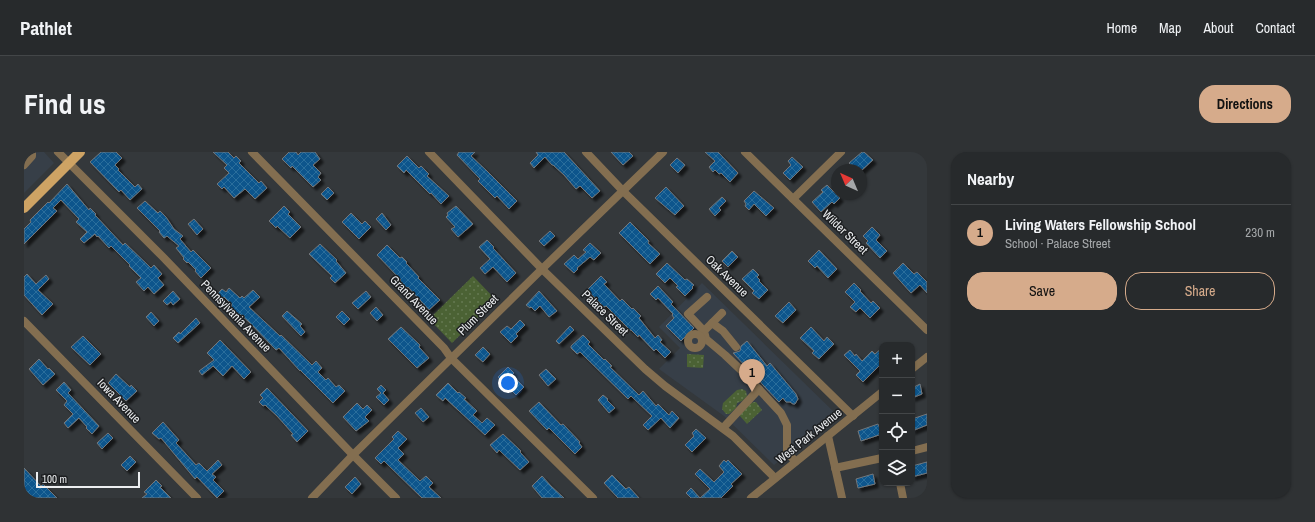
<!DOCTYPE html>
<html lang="en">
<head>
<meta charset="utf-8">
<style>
  :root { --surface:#272a2c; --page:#2f3234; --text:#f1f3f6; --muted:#a4a7a9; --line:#434648; --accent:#d6ab8b }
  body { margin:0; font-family:"Archivo Narrow",sans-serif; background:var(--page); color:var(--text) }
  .controls { position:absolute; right:12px; bottom:12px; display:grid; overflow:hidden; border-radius:8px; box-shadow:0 1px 3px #0004 }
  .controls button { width:36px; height:36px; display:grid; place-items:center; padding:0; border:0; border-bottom:1px solid var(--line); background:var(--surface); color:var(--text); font:20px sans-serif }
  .compass { position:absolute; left:807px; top:12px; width:36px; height:36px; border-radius:50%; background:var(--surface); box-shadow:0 1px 3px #0004; rotate:316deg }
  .scale { position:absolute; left:12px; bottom:10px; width:104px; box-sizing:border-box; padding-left:4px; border:2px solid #eceef0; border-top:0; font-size:11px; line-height:14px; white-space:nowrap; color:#eceef0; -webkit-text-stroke:3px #1d1f21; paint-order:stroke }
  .you { position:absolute; left:484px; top:231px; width:14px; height:14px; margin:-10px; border:3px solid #fff; border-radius:50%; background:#1a73e8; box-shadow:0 0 0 6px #1a73e833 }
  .badge { display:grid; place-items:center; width:26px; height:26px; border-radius:50%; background:var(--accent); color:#111; font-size:13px; font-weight:700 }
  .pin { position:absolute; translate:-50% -33px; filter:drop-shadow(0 1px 2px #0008) }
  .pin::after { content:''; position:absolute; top:21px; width:14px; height:12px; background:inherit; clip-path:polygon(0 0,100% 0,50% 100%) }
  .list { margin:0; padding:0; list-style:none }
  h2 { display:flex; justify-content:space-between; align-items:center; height:52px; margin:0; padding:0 16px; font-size:17px }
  h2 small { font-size:13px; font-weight:400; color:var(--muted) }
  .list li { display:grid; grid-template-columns:26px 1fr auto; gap:12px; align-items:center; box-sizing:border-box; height:56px; padding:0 16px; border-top:1px solid var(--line) }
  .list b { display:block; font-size:15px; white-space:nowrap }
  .list p { margin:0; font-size:13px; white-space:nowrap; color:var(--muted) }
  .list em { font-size:13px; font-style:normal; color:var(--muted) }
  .actions { display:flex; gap:8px; padding:12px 16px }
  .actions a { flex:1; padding:9px 0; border:1px solid var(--accent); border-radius:16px; text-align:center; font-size:14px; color:var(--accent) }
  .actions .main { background:var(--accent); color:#111 }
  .icon { flex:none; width:22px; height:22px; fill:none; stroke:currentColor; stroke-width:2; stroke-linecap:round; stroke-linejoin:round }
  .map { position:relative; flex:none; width:903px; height:346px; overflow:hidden; border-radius:16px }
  header { display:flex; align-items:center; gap:24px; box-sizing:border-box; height:56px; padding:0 20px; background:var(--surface); border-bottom:1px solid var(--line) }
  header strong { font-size:19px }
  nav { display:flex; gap:22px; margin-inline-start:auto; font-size:14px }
  .intro { display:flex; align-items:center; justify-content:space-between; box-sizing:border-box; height:96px; padding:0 24px }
  h1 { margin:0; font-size:28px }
  .button { padding:10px 18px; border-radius:16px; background:var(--accent); color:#111; font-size:14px; font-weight:700 }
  main { display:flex; gap:24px; padding:0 24px }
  aside { flex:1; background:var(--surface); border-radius:16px; box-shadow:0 1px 3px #0004 }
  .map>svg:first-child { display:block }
</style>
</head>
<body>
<header>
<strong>Pathlet</strong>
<nav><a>Home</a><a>Map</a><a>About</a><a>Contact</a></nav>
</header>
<div class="intro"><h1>Find us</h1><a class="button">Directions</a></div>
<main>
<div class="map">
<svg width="903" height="346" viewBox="0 0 903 346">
  <defs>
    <pattern id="park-dots" width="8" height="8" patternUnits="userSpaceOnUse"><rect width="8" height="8" fill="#4b6234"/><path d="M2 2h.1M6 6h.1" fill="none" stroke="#657952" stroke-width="1.8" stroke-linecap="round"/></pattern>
    <pattern id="building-cross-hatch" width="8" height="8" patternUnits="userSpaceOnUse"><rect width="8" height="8" fill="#08558c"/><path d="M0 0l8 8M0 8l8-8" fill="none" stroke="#2c6e9c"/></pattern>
    <filter id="shadow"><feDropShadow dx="3.5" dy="3.5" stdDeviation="1" flood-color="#0009"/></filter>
  </defs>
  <rect width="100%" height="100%" fill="#34383b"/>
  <!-- built -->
  <g fill="#373f48">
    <path d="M0 0H20L30 11 0 41Z"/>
    <path d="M678 131 812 262 750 313 700 264 635 217 656 196 635 175Z"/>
  </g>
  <!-- park -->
  <g fill="url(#park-dots)">
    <path d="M449 124 472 148 428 191 405 167Z"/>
    <path d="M663 202 680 203 679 216 663 215Z"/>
    <path d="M718 237 722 239 723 244 718 249 713 251 712 256 705 262H702L698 257 699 251 713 238Z"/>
    <path d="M730 250H732L738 258 723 272 716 264 715 261 725 252Z"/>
  </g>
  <!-- building -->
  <g fill="url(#building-cross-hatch)" stroke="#73777b" filter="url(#shadow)">
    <path d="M77 0H92L98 6 91 13 95 17 94 18 111 35 114 32 118 37 106 48 97 38 95 40 66 10Z"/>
    <path d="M189 0H204L210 6 212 4 217 9 215 11 235 31 237 29 243 36 231 47 221 37 210 46 200 35 198 37 193 32 205 21 200 16 203 13Z"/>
    <path d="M265 0H272L274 3 277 0H291L296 7 289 13 297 21 294 25 297 28 289 35 268 14 267 16 258 7Z"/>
    <path d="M435 0H451L447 4 463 19 493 49 485 57 473 44 471 46 454 29 456 27 433 3Z"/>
    <path d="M512 0H540L576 39 568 46 556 34 552 37 540 23 529 13H528L521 5 510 16 506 11 514 3Z"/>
    <path d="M587 0H605L609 4 599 13Z"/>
    <path d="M681 0H694L714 21 706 30 697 21 695 22 691 18 689 20 685 15 691 9Z"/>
    <path d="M838 0H840L849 8 838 18H832L825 11Z"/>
    <path d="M383 4 395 16 397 14 405 22 403 24 425 44 417 52 407 41 406 42 382 18 380 21 373 14Z"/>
    <path d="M768 5 779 15 766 28 759 21 767 13 764 9Z"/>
    <path d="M653 6 661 13 654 21 646 13Z"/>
    <path d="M43 32 65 58 66 56 72 62 71 63 99 93 101 91 127 116 130 113 138 122 134 126 140 133 130 142 124 135 120 139 112 130 117 126 105 114 106 113 87 94 85 96 74 84 73 85 71 82 60 91 56 87 63 80 52 70 55 67 37 48 29 56 33 59 0 92V77L7 70 6 68 24 50 25 51Z"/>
    <path d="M803 33 816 46 810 52 808 50 797 60 788 50 799 40 797 38Z"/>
    <path d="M304 35 310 41 303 48 297 42Z"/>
    <path d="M642 35 660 54 651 63 631 46Z"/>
    <path d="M730 39 750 56 742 64 730 52 725 58 721 54 722 52 720 49Z"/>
    <path d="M698 45 702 49 695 56 697 58 691 64 685 57Z"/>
    <path d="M121 49 134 61 136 59 142 65 150 77 159 84 156 87 167 100 169 98 187 116 177 126 171 119 172 118 164 110 163 111 159 107 160 106 152 96 155 94 143 84 140 86 135 80 136 79 113 56Z"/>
    <path d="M260 54 266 60 264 62 277 75 266 86 253 74 252 76 245 69Z"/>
    <path d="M432 54 449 72 434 85 427 77 431 75 422 65 424 63 423 61Z"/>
    <path d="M327 61 338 72 341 69 347 75 335 87 318 70Z"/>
    <path d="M358 61 367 73 362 78 352 67Z"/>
    <path d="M170 67 179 77 173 83 164 72Z"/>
    <path d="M606 70 625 89 624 91 636 102 626 112 595 81Z"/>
    <path d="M848 75 856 83 852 88 863 99 856 106 842 91 844 89 839 84Z"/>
    <path d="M526 79 531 84 520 94 515 89Z"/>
    <path d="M463 88 470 95 469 96 492 121 483 130 469 115 461 122 456 116 466 107 455 95Z"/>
    <path d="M566 91 577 101 570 108 566 105 553 116 554 117 550 121 540 112 550 103 554 107 562 100 559 98Z"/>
    <path d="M296 92 313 108 312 109 322 121 311 131 306 126 308 124 285 102Z"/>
    <path d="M363 93 376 106 378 105 383 110 382 111 395 125 394 126 416 148 405 158 384 135 382 137 375 130 377 128 353 103Z"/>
    <path d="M795 98 813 117 804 126 793 114 791 116 784 109Z"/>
    <path d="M708 99 714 105 704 115 698 109Z"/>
    <path d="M643 111 660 127 661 128 663 127 670 133 668 135 669 136 661 144 652 135 654 134 646 126 641 131 632 122Z"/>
    <path d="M879 111 890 122 893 120 903 130V141L896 133 887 141 869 121Z"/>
    <path d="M729 117 735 123 733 125 736 128 735 129 744 138 735 147 728 141 730 139 718 127Z"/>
    <path d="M3 122 12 132 22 123 25 127 14 138 29 152 18 163 0 143V125Z"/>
    <path d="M577 124 583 130 580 132 596 149 598 147 608 157 609 156 617 164 615 166 631 186 634 183 638 188 636 190 647 200 641 206 632 197 630 199 615 183 614 185 607 178H606L582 154 580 155 563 138Z"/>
    <path d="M830 131 837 138 836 139 847 151 849 149 856 156 846 166 836 156 832 160 826 155 831 150 821 140Z"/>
    <path d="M634 134 649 150 647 152 670 176 657 189 642 174 650 166 648 163 649 162 634 146 632 148 626 142Z"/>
    <path d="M205 136 216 146 218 144 220 146 229 138 236 145 225 155 256 184 257 183 288 213 292 209 298 216 294 220 302 228 304 226 312 235 315 233 321 239 309 251 276 218V219L255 196 252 198 226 171 216 162 214 163 207 155 208 153 200 145 198 147 193 142 198 137 202 140Z"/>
    <path d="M149 139 156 147 149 153 147 150 143 153 139 149Z"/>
    <path d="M342 139 347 145 334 157 328 151Z"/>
    <path d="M515 139 533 159 525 165 516 154 511 159 507 155 506 156 502 153Z"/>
    <path d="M765 150 772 158 759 171 751 164Z"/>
    <path d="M352 155 359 163 353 169 346 161Z"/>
    <path d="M263 159 278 172 276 174 281 180 277 184 258 164Z"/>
    <path d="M318 159 326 167 320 173 312 165Z"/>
    <path d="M127 160 135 169 130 174 122 165Z"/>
    <path d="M172 166 176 171 154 191 149 186 155 180 156 182Z"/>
    <path d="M496 168 501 173 492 182 494 184 487 191 476 180 483 174 487 177Z"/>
    <path d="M546 174 550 178 535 192 532 189Z"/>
    <path d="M377 175 396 193 395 195 405 206 393 216 364 187Z"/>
    <path d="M787 175 800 189 803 185 810 192 795 207 788 201 790 199 776 186Z"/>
    <path d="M559 183 566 190 564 192 580 208 581 207 588 214 586 215 615 243 619 239 632 254 634 252 645 263 648 259 655 266 646 276 637 266 624 278 619 273 628 264 607 244 604 247 556 200 553 202 547 196V194Z"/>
    <path d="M59 184 77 202 66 213 47 195Z"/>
    <path d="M196 188 227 220 220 227 208 214 199 224 189 214 178 223 175 219 190 208 183 201Z"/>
    <path d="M723 189 743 214 746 211 772 242 774 247 771 252H769L766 250H762L759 246 755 250 709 201 716 199 717 194Z"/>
    <path d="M459 195 466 202 459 210 451 203Z"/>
    <path d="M858 196V211L839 230 832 223 836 219 820 203 826 198 831 204 832 202 838 209 848 199 851 202Z"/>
    <path d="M15 207 24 217 25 216 31 222 19 233 5 217Z"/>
    <path d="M484 215 490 221 488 223 500 235 492 243 474 225Z"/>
    <path d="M522 217 532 227 524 234 515 223Z"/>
    <path d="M92 222 106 235 107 233 113 239 102 249 84 231Z"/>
    <path d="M40 230 47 238 44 241 75 274 68 282 62 276 63 275 55 266 44 276 40 271 49 262 40 253 43 249 32 238Z"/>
    <path d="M424 231 434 241 435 240 442 246 440 247 453 259 449 263 458 271 463 266 471 273 461 283 421 246 419 249 412 243Z"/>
    <path d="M896 232 898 242 888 246V236Z"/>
    <path d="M357 233 362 238 359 241 365 248 360 253 352 245 357 241 353 237Z"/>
    <path d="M243 236 284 279 273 290 267 283 269 282 253 264 241 253 239 254 235 250 239 246 236 243Z"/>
    <path d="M579 243 584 247 583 248 591 256 585 261 574 248Z"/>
    <path d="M515 250 537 273 539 272 556 290 555 291 558 295 551 302 525 276 523 278 505 259Z"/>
    <path d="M333 251 339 257 343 253 348 258 341 265 345 269 332 279 319 265Z"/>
    <path d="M397 256 405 265 399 270 391 261Z"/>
    <path d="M903 262V273L888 279V267Z"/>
    <path d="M139 270 155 288 152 291 172 313 175 311 183 319 194 308 198 313 188 322 192 325 189 328 200 339 193 346 173 325 171 327 137 286 135 287 128 281Z"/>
    <path d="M854 272 858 282 837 289 834 279Z"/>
    <path d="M672 277 682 286 668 300 661 293 670 284 668 281Z"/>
    <path d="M374 279 383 287 374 296 380 302 374 308 396 329 402 324 409 331 405 335 417 346H398L360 309 357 312 351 306 370 287 368 285Z"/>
    <path d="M84 281 89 286 78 297 73 291Z"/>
    <path d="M479 282 497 299 496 300 505 310 496 318 475 298 473 301 466 293Z"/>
    <path d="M106 304 112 310 103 319 97 313Z"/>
    <path d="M700 308 702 310 704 308 718 322 707 332 709 334 697 346H667L662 341 667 336 676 346 686 337 671 322 676 317 690 330 700 320 695 314Z"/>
    <path d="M903 310V321L888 325V314Z"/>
    <path d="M0 316 17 334 19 332 33 346H7L0 338Z"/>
    <path d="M849 322 851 332 834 336 832 327Z"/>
    <path d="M588 323 602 337 605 335 615 346H594L580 331Z"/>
    <path d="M518 324 527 334 540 346H518L508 334Z"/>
    <path d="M331 325 337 332 328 342 321 335Z"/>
    <path d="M132 328 138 334 136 335 147 346H118L123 342 120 340Z"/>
  </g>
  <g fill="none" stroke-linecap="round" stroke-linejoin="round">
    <!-- minor -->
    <g stroke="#836e50" stroke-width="8">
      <path d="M34 0 138 104 329 303 372 346"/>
      <path d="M228 0 420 196 427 206 569 346"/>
      <path d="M405 0 518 117 621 217 641 234 709 284 751 326"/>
      <path d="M562 0 599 39 829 264"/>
      <path d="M721 0 903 178"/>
      <path d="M0 13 8 4V0"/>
      <path d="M769 47 817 0"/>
      <path d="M698 161 680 179 682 187 701 203 719 220 757 261 763 273V298L771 310"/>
      <path d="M0 169 173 346"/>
      <path d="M688 171 699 179 712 195"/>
      <path d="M680 179 664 162 683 145"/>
      <circle cx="671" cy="189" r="7"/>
      <path d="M888 217 903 205"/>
      <path d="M699 276 735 237"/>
      <path d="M804 284 818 346"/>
      <path d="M888 299 903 295"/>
      <path d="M811 316 858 306"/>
      <path d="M876 331 879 346"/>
      <path d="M288 346 329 303 518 117 639 0"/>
      <path d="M727 346 858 240"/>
    </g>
    <!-- major -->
    <path stroke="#cea364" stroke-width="10" d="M0 56 56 0"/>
  </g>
  <g text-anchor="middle" stroke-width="3" stroke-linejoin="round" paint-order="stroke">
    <!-- street labels -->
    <g font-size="12" fill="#eceef0" stroke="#1d1f21">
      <text transform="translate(821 80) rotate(44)" y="4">Wilder Street</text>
      <text transform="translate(703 124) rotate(44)" y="4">Oak Avenue</text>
      <text transform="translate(390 148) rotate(46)" y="4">Grand Avenue</text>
      <text transform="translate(581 161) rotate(44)" y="4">Palace Street</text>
      <text transform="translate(454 163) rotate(-45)" y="4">Plum Street</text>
      <text transform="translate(212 164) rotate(46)" y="4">Pennsylvania Avenue</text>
      <text transform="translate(95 249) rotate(46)" y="4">Iowa Avenue</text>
      <text transform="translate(785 284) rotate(-39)" y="4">West Park Avenue</text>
    </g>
  </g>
</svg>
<div class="controls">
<button>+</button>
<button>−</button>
<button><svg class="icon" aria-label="locate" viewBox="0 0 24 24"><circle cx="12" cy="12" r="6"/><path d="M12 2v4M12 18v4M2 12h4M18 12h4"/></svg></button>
<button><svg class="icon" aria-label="layers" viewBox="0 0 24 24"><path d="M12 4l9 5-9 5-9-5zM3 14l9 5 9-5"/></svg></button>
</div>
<svg class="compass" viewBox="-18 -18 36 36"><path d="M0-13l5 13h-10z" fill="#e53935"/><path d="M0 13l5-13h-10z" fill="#a4a7a9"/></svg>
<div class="scale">100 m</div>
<div class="you"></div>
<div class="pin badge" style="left:728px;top:240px">1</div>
</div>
<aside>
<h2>Nearby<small></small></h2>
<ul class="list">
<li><span class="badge">1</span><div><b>Living Waters Fellowship School</b><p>School · Palace Street</p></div><em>230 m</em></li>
</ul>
<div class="actions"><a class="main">Save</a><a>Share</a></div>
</aside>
</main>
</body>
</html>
